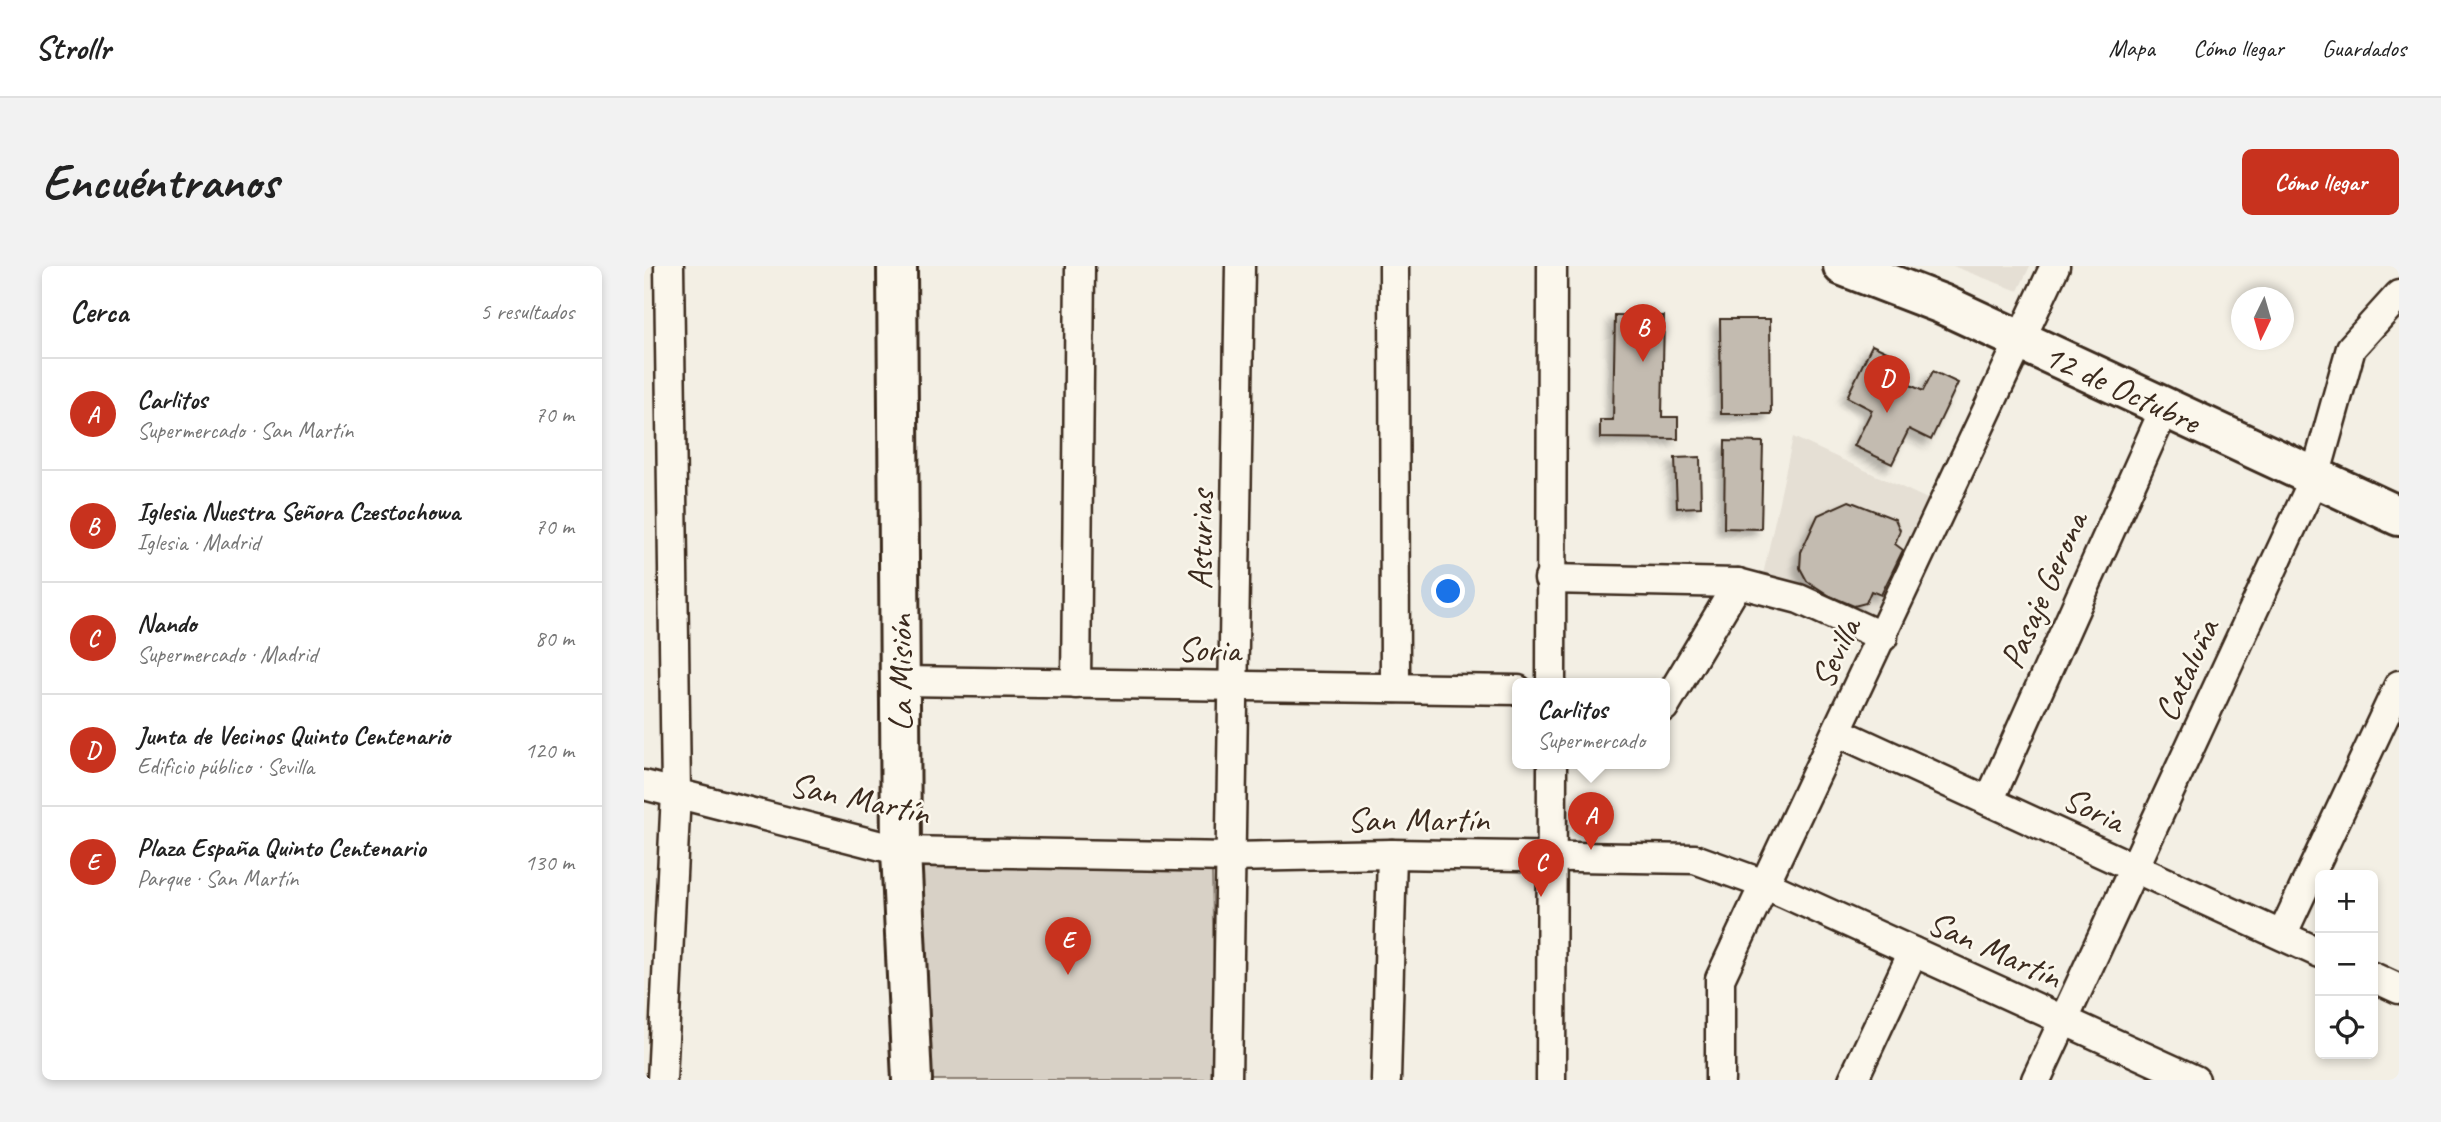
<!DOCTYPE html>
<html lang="es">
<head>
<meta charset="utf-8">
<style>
  :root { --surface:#fff; --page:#f2f2f2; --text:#222; --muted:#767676; --line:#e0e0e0; --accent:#c8321e }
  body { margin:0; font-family:Caveat,sans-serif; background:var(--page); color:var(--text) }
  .controls { position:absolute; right:21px; bottom:21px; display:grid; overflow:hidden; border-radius:10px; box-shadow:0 4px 10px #0003 }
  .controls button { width:63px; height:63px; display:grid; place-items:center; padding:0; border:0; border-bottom:2px solid var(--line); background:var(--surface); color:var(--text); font:35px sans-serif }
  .compass { position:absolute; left:1587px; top:21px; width:63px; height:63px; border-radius:50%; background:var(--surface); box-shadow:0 4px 10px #0003; rotate:185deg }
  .you { position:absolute; left:805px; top:326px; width:24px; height:24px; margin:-18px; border:5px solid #fff; border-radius:50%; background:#1a73e8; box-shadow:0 0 0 10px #1a73e833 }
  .badge { display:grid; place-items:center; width:46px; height:46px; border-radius:50%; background:var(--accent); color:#fff; font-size:23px; font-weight:700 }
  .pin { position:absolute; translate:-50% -58px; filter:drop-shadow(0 2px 4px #0008) }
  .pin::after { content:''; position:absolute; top:37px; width:24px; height:21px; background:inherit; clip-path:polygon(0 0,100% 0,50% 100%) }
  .popup { position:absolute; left:868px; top:412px; width:158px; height:91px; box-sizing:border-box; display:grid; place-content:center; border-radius:10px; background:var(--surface); filter:drop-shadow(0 2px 5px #0005); font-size:23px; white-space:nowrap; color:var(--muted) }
  .popup b { font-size:26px; color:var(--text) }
  .popup::after { content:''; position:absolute; left:50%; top:100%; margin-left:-14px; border:14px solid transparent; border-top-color:var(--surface) }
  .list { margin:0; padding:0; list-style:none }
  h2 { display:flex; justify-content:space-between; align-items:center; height:91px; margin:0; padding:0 28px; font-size:30px }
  h2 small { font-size:23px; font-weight:400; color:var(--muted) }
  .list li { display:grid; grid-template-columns:46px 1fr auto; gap:21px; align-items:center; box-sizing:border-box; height:112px; padding:0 28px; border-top:2px solid var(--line) }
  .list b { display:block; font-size:26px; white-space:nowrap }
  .list p { margin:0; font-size:23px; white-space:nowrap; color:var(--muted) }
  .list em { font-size:23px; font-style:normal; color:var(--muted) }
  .icon { flex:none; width:38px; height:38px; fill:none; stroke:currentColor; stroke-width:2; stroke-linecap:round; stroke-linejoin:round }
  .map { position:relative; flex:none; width:1755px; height:814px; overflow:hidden; border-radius:10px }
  header { display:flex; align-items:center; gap:42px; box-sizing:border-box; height:98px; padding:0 35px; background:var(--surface); border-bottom:2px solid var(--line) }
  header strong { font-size:33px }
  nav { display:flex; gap:38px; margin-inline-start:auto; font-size:24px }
  .intro { display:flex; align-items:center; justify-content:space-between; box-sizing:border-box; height:168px; padding:0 42px }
  h1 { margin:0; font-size:49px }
  .button { padding:18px 32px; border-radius:10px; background:var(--accent); color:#fff; font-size:24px; font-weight:700 }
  main { display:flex; gap:42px; padding:0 42px }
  aside { flex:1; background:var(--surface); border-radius:10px; box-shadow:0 4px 10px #0003 }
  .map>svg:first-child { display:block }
</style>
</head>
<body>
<header>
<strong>Strollr</strong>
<nav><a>Mapa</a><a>Cómo llegar</a><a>Guardados</a></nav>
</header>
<div class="intro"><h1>Encuéntranos</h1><a class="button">Cómo llegar</a></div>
<main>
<aside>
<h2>Cerca<small>5 resultados</small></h2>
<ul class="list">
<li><span class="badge">A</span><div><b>Carlitos</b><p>Supermercado · San Martín</p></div><em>70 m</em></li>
<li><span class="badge">B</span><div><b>Iglesia Nuestra Señora Czestochowa</b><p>Iglesia · Madrid</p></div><em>70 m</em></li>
<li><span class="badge">C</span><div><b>Nando</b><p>Supermercado · Madrid</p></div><em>80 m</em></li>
<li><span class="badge">D</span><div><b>Junta de Vecinos Quinto Centenario</b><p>Edificio público · Sevilla</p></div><em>120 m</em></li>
<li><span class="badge">E</span><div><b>Plaza España Quinto Centenario</b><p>Parque · San Martín</p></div><em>130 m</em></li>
</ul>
</aside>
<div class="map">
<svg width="1755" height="814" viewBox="0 0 1755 814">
  <defs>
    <filter id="shadow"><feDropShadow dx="-6" dy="6" stdDeviation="3.5" flood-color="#0004"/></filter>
  </defs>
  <rect width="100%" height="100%" fill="#f3efe4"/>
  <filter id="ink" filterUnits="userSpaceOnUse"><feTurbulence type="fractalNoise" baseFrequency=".0143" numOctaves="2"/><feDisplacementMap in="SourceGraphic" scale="14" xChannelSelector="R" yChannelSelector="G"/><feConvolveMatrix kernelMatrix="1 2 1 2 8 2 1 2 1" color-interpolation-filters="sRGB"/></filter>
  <g filter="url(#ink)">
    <!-- built -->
    <g fill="#e5dfd4">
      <path d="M1309 0H1386L1374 25Z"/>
      <path d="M1149 171 1290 236 1231 354 1119 309Z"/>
    </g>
    <!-- green -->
    <path fill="#d8d1c6" stroke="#8a7e72" stroke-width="2" d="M273 601 568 604 572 814H284Z"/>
    <!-- building -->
    <g fill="#c3bbb0" stroke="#3b2a1e" stroke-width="2" filter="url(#shadow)">
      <path d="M971 49 1020 50 1018 151H1034V173L956 172V154H969Z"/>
      <path d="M1076 53H1126L1127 148H1077Z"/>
      <path d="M1228 79 1256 92 1247 110 1279 125 1289 105 1314 117 1287 174 1265 163 1248 198 1210 180 1228 144 1203 131Z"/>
      <path d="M1081 175 1119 176 1117 263 1080 262Z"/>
      <path d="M1056 191 1057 241 1033 242 1031 192Z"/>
      <path d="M1205 235 1251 253 1256 264 1251 278 1259 284 1237 329 1227 325 1222 337 1210 340 1186 330 1163 315 1156 302 1157 286 1174 249Z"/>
    </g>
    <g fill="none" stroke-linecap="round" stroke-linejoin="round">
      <!-- street casing -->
      <g stroke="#3b2a1e" stroke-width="33">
        <g id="street">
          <path d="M750 0 751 422"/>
          <path d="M905 313 1094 317 1155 333 1239 371"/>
          <path d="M256 415 874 424"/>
          <path d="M432 418 436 0"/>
          <path d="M907 418 908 0"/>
          <path d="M1020 441 1094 317"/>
          <path d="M1194 466 1676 687"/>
          <path d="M0 519 257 585 587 591 748 588 1051 593 1120 618 1551 814"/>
          <path d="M1345 535 1520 144"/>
          <path d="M1638 669 1755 419"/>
          <path d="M1729 711 1755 723"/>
          <path d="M18 814 32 527 25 0"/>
          <path d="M583 814 596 0"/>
          <path d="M742 814 748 588"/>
          <path d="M907 814 908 498"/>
          <path d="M1076 814V713L1411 0"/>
          <path d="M1209 814 1269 686"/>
          <path d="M1392 814 1671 211 1707 82 1755 29"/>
        </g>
      </g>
      <!-- secondary casing -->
      <g stroke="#3b2a1e" stroke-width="44">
        <g id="secondary">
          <path d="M253 0 257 585 268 814"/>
          <path d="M1199 0 1298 38 1755 250"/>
        </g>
      </g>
      <!-- street -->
      <use href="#street" stroke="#fbf7ec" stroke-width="28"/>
      <!-- secondary -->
      <use href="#secondary" stroke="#fbf7ec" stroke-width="38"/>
    </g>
  </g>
  <g text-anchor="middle" stroke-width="5" stroke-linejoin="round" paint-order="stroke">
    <!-- street labels -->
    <g font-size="35" fill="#3b2a1e" stroke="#fbf7ec">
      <text transform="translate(1478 122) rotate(25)" y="12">12 de Octubre</text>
      <text transform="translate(556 274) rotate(-89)" y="12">Asturias</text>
      <text transform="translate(1399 324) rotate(-66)" y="12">Pasaje Gerona</text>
      <text transform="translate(565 383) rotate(1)" y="12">Soria</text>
      <text transform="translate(1191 387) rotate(-65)" y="12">Sevilla</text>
      <text transform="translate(1542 404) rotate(-65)" y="12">Cataluña</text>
      <text transform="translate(256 407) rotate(-90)" y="12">La Misión</text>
      <text transform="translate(216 532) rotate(12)" y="12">San Martín</text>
      <text transform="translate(1450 543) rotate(25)" y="12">Soria</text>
      <text x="774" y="565">San Martín</text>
      <text transform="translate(1351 683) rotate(24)" y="12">San Martín</text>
    </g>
  </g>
</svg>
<div class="controls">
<button>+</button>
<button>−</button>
<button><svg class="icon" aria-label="locate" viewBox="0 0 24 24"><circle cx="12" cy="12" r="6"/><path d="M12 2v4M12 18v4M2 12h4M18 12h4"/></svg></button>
</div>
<svg class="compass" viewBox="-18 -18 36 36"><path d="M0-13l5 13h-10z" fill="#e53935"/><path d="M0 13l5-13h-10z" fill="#767676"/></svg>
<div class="you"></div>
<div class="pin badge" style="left:947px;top:584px">A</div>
<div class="popup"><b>Carlitos</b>Supermercado</div>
<div class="pin badge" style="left:999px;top:96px">B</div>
<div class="pin badge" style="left:897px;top:631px">C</div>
<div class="pin badge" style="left:1243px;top:147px">D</div>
<div class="pin badge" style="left:424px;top:709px">E</div>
</div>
</main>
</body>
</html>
